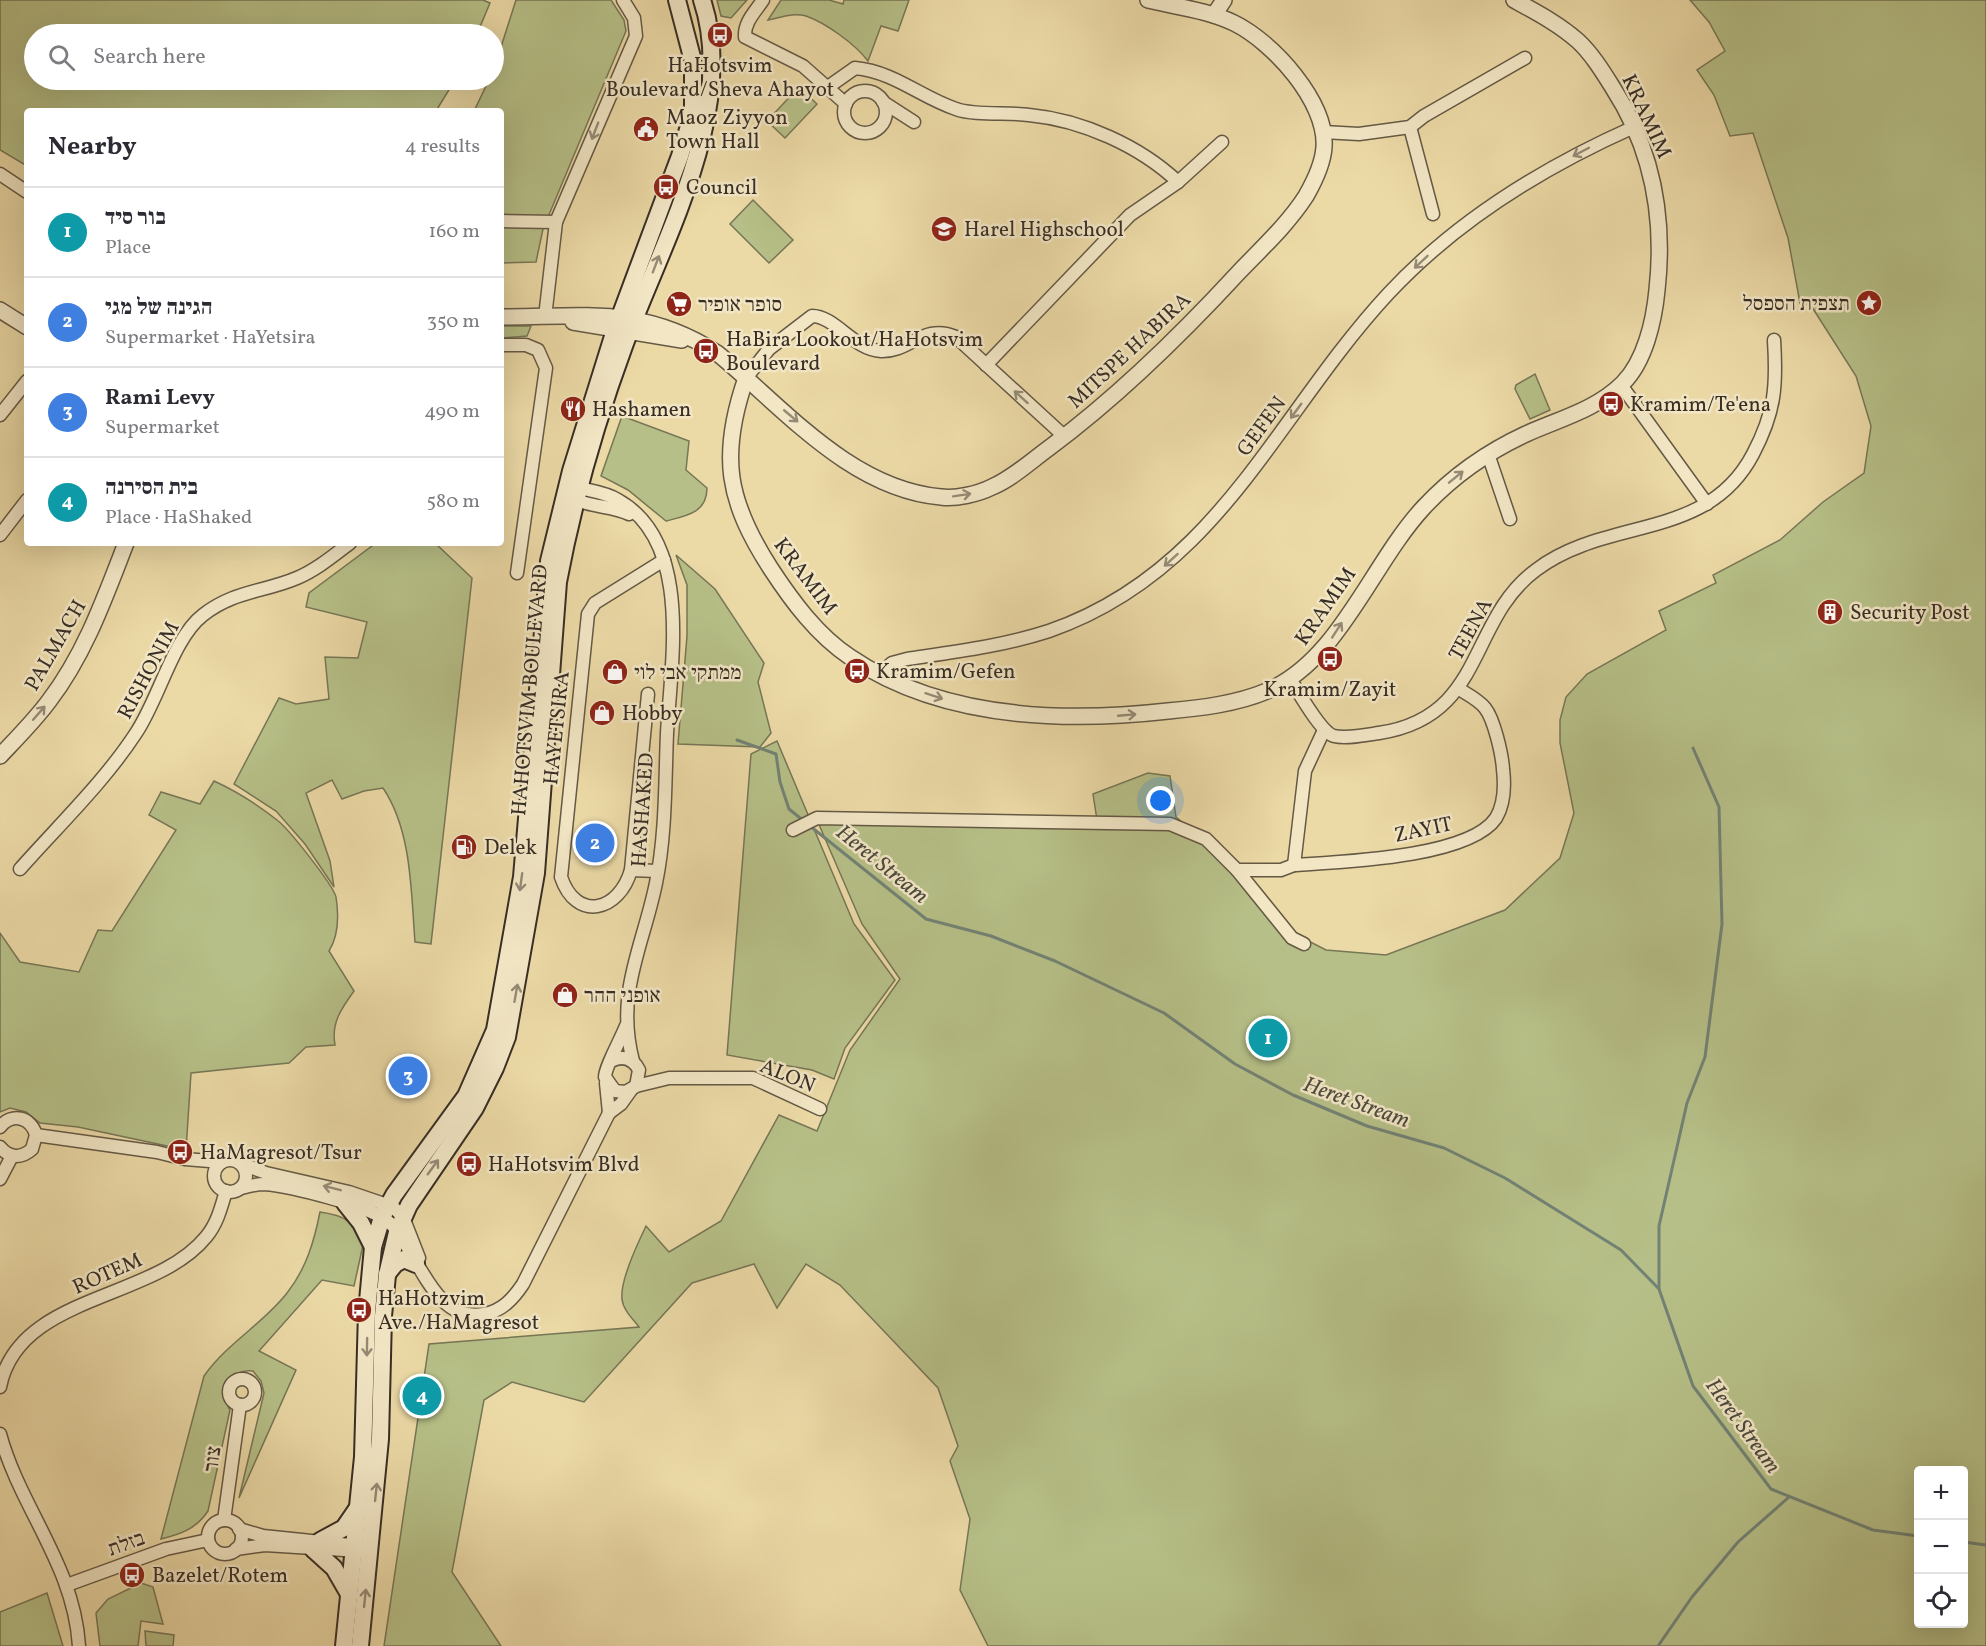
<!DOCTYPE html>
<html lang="en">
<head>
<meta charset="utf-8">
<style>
  :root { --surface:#fff; --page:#f2f2f3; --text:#2b2b33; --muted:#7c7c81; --line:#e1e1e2; --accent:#8f2418 }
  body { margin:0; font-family:Vollkorn,"Frank Ruhl Libre",serif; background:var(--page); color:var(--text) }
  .controls { position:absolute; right:18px; bottom:18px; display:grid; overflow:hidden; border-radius:6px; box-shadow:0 6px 24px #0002 }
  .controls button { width:54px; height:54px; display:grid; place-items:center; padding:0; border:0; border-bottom:2px solid var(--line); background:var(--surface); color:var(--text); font:30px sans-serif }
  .you { position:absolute; left:1161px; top:801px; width:21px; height:21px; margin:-15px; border:4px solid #fff; border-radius:50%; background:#1a73e8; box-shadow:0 0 0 9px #1a73e833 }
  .badge { display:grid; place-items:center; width:39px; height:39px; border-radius:50%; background:var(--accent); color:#fff; font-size:20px; font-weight:700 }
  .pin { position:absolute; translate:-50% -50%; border:3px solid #fff; box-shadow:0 2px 6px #0006 }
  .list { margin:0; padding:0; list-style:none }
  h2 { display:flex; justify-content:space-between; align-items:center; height:78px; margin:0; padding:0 24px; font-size:26px }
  h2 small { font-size:20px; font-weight:400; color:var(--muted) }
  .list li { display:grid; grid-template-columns:39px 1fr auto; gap:18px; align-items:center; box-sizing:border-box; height:90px; padding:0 24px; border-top:2px solid var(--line) }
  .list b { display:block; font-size:22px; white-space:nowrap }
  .list p { margin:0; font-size:20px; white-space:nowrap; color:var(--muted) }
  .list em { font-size:20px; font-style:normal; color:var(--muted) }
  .icon { flex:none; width:33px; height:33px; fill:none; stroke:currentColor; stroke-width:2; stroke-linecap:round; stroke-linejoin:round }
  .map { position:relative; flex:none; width:1986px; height:1646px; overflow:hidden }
  .search { position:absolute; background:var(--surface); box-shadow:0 6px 24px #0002; left:24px; top:24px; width:480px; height:66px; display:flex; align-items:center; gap:15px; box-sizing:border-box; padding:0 21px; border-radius:33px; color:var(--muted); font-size:22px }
  .panel { position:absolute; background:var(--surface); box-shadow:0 6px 24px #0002; left:24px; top:108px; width:480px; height:438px; border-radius:6px }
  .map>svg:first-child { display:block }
</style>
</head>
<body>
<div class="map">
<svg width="1986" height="1646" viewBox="0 0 1986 1646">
  <rect width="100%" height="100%" fill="#ebd9a6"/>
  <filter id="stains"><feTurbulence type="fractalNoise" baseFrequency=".00333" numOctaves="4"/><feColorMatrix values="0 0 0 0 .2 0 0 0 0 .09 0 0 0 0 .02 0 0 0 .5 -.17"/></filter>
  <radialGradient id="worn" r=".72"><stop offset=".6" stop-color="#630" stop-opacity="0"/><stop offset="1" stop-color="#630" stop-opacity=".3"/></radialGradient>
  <!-- green -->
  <g fill="#b6bf87" stroke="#777656" stroke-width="1.5" fill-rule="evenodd">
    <path d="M0 0H483L490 3 477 34H34V80H455L436 111H27V166L0 150Z"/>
    <path d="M516 0H611L624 20 626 31 543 229 536 262 501 263V111H474L489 80H494V69Z"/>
    <path d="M717 0H747L731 18 721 16Z"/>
    <path d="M781 0H829L843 4 844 0H909L898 31 881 26 868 61C855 44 826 23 806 16 794 12 779 18 768 20Z"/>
    <path d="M1690 0H1986V1646H988L960 1590 970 1519 950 1461 958 1446 938 1388 840 1285 806 1264 777 1308 754 1264 692 1283 584 1402 512 1382 484 1400 452 1572 501 1646H384L429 1344 639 1327C633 1319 623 1310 622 1299 620 1280 638 1243 646 1226L669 1252 721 1221 779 1115 817 1131 850 1050 900 979 862 924 817 820H1097L1093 794 1148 773 1170 776 1176 817 1193 831 1287 930 1326 950 1386 955 1505 910 1560 858 1574 813 1560 743V720L1566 697 1587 674 1666 630 1659 611 1716 583 1713 575 1780 540 1823 502 1864 473 1871 426 1856 376 1810 304 1800 303 1788 238 1753 133 1730 136 1714 95 1697 70 1725 51 1709 22ZM1918 1470H1964V1624H1918Z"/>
    <path d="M799 87 817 104 785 138 767 121Z"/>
    <path d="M753 200 793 240 769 263 730 224Z"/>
    <path d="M501 326H531L527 336 501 338Z"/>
    <path d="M1535 374 1550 410 1530 419 1515 389 1516 385Z"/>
    <path d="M622 416 689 441 686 470 707 488C707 513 686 516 666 521L628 490 601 476Z"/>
    <path d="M376 543H435L472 578 431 944 415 942C411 892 412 831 383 788L364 791 342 799 332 780 306 793 330 861 334 887 305 844 276 811 234 784 279 698 296 704 329 699 325 657 358 658 367 622 306 607 309 593Z"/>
    <path d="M676 555 715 589 764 663 758 682 771 733 760 747 678 744 687 636V585Z"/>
    <path d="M777 741 854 924 895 980 845 1048 834 1079 812 1070 727 1055 751 754Z"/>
    <path d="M214 781C236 791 258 805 277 820 289 829 333 885 336 897 339 916 339 935 329 951L354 991C341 1009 331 1023 335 1045L306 1047 289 1063 191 1073 186 1150 78 1127 40 1123 26 1112 10 1108 0 1112V933L20 962 79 972 98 930 112 931 176 830 149 815 161 792 200 804Z"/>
    <path d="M320 1212C348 1216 350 1220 363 1245L354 1286 322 1280 259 1351 296 1370 239 1498 264 1393 261 1381 253 1371C230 1368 218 1391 230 1410L208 1511C196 1529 181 1534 161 1539L204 1376C227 1343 263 1324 287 1293 306 1269 314 1242 320 1212Z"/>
    <path d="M141 1583 153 1587 163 1624 141 1621 138 1646H100L96 1613 108 1599Z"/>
    <path d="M47 1593 63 1646H0V1612Z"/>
    <path d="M145 1631 174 1635 173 1646H146Z"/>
  </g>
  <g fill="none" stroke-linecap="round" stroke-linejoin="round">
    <!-- stream -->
    <g stroke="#728274" stroke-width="3">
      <path d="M737 740 776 754 780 782 789 809 805 822"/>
      <path d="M810 826 926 919 991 936 1055 961 1164 1013 1235 1064 1293 1095 1367 1126 1444 1148 1505 1178 1621 1250 1659 1289 1693 1386 1771 1489 1873 1530 1918 1536"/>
      <path d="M1659 1288V1226L1687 1103 1705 1057 1722 924 1719 807 1693 748"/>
      <path d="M1964 1542 1986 1545"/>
      <path d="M1658 1646 1692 1597 1738 1542 1789 1497"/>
    </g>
    <!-- minor casing -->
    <g stroke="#655945" stroke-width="15">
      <g id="minor">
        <path d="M763 0C755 12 744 22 745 37L803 66 846 104"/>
        <path d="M828 87 855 68C895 72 920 97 956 109 975 116 1008 112 1029 115 1082 120 1140 146 1178 182"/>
        <circle cx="865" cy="112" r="21"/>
        <path d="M883 102 914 122"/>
        <path d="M1410 127 1433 214"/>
        <path d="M1323 132 1359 134 1410 127 1424 116 1525 58"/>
        <path d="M0 174 27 192"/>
        <path d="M501 221 556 222"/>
        <path d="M545 317 556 222 636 36 634 18 623 0"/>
        <path d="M501 345H526L538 350 546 368 517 573"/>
        <path d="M986 365 1130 215 1178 182 1222 142"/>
        <path d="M746 378 769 349 812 316C835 316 854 350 881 351 910 352 923 323 956 337L1064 436"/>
        <path d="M1621 385 1707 504"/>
        <path d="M0 415 27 381"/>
        <path d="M1488 454 1510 519"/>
        <path d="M573 489 579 488C592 491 607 493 618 500 693 542 671 662 667 733 665 782 666 834 656 883 643 947 615 993 633 1061"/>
        <path d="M572 496C586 508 612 505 629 514"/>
        <path d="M0 535 27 500"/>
        <path d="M880 674 892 663 907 659C954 652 1003 646 1049 631 1219 572 1275 416 1388 294 1455 222 1544 167 1634 127"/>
        <path d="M1290 679C1298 691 1321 733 1334 736 1346 739 1366 735 1379 733 1486 717 1467 621 1536 570 1607 516 1707 542 1753 454 1775 412 1777 387 1774 340"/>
        <path d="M648 694 631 870C619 912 576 922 561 877L588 614 595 603 664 560"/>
        <path d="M1324 730 1305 771 1294 865C1340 862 1469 858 1496 818 1505 803 1505 786 1503 769 1502 754 1494 719 1485 708 1479 700 1467 694 1459 689"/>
        <path d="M793 830 817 818 1170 824 1206 839 1237 870 1292 938 1304 944"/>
        <path d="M20 869C59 825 104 782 136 733 159 699 173 638 203 615 233 591 264 592 297 578 316 570 333 556 350 543"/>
        <path d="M631 870 657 871"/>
        <path d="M1237 870H1281L1294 865"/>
        <path d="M611 1061C623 1055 633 1058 639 1070L636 1086 626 1092 615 1091 605 1077C605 1067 621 1039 626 1026"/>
        <path d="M636 1086 669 1078H753L820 1109"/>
        <path d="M609 1113 621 1104 631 1090"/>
        <path d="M0 1127C12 1112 31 1117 36 1135L32 1149C21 1159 9 1158 0 1147"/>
        <path d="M36 1135 157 1152 185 1159 222 1162"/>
        <circle cx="230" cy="1176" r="16"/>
        <path d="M242 1164 266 1173 349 1192 393 1207 403 1217 419 1258"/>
        <path d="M0 1179 12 1156"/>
        <path d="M241 1188C249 1186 256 1184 264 1184 290 1186 372 1206 390 1223 417 1249 433 1324 484 1314 502 1311 513 1299 523 1284L609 1113 606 1083"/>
        <circle cx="242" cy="1392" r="13"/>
        <path d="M0 1387C18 1294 154 1301 206 1237 217 1224 221 1208 226 1191"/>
        <path d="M0 1434C20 1508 74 1565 79 1646"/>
        <path d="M224 1520 240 1405"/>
        <circle cx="225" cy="1537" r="17"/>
        <path d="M239 1529 263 1536 360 1546"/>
        <path d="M236 1549 265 1545 360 1551"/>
        <path d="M67 1585 166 1549 208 1540"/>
      </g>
    </g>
    <!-- tertiary casing -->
    <g stroke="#655945" stroke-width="18">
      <g id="tertiary">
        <path d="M1214 15 1224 0"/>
        <path d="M0 310 27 327"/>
        <path d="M501 317C585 317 642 305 717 353 783 407 850 489 941 497 956 499 978 494 992 487 1013 478 1031 461 1049 448 1119 396 1180 336 1239 272 1262 248 1288 224 1306 196 1314 182 1323 164 1324 147 1327 102 1273 42 1234 23 1207 10 1177 7 1148 0"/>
        <path d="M573 322 682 340"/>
        <path d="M746 378C719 456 727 501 771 569 792 601 817 635 850 657 941 719 1062 723 1168 711 1201 708 1236 704 1267 691 1340 660 1371 564 1424 507 1453 476 1487 452 1526 434 1559 419 1596 410 1623 383 1645 361 1654 321 1657 290 1665 218 1653 150 1613 88 1603 72 1592 54 1578 41 1559 24 1536 12 1514 0"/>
        <path d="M0 756C17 738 35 720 49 701 85 654 105 597 126 543"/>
      </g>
    </g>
    <!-- secondary casing -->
    <g stroke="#382e25" stroke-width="20">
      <g id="secondary">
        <path d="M345 1203 361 1223 373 1247"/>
        <path d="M387 1274 395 1264 404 1259 416 1264"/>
        <path d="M320 1541 344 1528 357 1509"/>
        <path d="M313 1549 334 1568 349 1594"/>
        <path d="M344 1646 363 1457 367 1312 373 1247 382 1217 394 1195 466 1096 495 1030 522 877 549 561 571 471 615 330 680 156 693 113V61L677 0"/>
        <path d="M360 1646 380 1439 383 1316 387 1275 397 1232 409 1205 475 1108 495 1068 507 1037 536 873 558 582C573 502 596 422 624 346 661 244 739 110 702 0"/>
      </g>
    </g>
    <!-- minor -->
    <use href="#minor" stroke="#f2e6c5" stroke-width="12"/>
    <!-- tertiary -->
    <use href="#tertiary" stroke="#f2e6c5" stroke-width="15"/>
    <!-- secondary -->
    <use href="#secondary" stroke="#f2e6c5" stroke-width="16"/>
  </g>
  <!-- one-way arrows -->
  <defs><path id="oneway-shaft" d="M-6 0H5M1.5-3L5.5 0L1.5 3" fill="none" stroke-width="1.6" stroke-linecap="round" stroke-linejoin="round" transform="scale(1.5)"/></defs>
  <g stroke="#958a75">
    <use href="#oneway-shaft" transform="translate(595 131) rotate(111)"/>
    <use href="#oneway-shaft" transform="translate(1581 152) rotate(152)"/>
    <use href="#oneway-shaft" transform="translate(1421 262) rotate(137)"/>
    <use href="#oneway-shaft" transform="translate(656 264) rotate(-69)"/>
    <use href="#oneway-shaft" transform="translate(1021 397) rotate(-138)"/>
    <use href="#oneway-shaft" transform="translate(1296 411) rotate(126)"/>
    <use href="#oneway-shaft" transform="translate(791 416) rotate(40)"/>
    <use href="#oneway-shaft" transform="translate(1456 477) rotate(-39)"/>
    <use href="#oneway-shaft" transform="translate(962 495) rotate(-9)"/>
    <use href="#oneway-shaft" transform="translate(1171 560) rotate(138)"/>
    <use href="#oneway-shaft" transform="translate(1337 630) rotate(-57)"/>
    <use href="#oneway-shaft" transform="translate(934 696) rotate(18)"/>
    <use href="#oneway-shaft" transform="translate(39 713) rotate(-49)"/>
    <use href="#oneway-shaft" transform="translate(1127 715) rotate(-5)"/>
    <use href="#oneway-shaft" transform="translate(521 882) rotate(98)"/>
    <use href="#oneway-shaft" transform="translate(516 993) rotate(-80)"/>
    <use href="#oneway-shaft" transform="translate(433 1167) rotate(-54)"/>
    <use href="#oneway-shaft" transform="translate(332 1188) rotate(-166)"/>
    <use href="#oneway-shaft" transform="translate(367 1347) rotate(91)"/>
    <use href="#oneway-shaft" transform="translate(376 1492) rotate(-84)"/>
    <use href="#oneway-shaft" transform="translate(365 1598) rotate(-84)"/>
  </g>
  <!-- icons -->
  <defs>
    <g id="bus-disc" transform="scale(1.35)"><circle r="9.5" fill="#8f2418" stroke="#f2e6c5"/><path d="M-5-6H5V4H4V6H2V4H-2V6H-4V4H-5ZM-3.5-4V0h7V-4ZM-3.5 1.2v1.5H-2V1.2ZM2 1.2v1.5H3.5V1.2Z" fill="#fff"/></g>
    <g id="civic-disc" transform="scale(1.35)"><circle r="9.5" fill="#8f2418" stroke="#f2e6c5"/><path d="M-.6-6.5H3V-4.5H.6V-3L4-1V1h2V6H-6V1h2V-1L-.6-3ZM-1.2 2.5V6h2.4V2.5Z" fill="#fff"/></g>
    <g id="school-disc" transform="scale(1.35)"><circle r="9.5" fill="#8f2418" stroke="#f2e6c5"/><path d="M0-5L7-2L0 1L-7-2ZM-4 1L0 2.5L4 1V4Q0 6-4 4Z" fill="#fff"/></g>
    <g id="sight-disc" transform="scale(1.35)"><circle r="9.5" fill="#8f2418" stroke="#f2e6c5"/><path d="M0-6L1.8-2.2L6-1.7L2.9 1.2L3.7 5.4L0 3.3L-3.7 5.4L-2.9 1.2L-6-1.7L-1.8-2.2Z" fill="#fff"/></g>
    <g id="supermarket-disc" transform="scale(1.35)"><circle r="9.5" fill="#8f2418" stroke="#f2e6c5"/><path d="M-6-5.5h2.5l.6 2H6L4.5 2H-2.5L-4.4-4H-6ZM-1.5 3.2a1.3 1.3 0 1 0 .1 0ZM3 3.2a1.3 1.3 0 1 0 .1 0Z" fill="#fff"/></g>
    <g id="restaurant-disc" transform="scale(1.35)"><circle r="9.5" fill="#8f2418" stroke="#f2e6c5"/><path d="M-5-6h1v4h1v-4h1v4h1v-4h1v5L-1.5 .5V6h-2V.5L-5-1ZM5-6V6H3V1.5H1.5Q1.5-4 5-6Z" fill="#fff"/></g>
    <g id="building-disc" transform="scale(1.35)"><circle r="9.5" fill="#8f2418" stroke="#f2e6c5"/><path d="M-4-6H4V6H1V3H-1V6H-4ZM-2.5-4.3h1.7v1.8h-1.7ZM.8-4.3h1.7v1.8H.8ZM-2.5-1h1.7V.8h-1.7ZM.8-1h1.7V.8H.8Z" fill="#fff"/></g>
    <g id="shop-disc" transform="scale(1.35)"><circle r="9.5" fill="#8f2418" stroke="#f2e6c5"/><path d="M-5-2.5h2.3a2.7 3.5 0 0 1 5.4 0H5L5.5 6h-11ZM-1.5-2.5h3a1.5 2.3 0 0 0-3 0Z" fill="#fff"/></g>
    <g id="fuel-disc" transform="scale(1.35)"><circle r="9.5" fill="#8f2418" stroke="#f2e6c5"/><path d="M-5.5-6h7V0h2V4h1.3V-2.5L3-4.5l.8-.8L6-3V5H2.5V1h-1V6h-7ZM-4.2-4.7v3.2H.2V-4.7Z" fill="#fff"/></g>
  </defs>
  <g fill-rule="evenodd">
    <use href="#bus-disc" x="720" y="35"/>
    <use href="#civic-disc" x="646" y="129"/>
    <use href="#bus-disc" x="666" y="187"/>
    <use href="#school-disc" x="944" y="229"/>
    <use href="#sight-disc" x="1869" y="303"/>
    <use href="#supermarket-disc" x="679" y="304"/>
    <use href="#bus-disc" x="706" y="351"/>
    <use href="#bus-disc" x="1611" y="404"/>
    <use href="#restaurant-disc" x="573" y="409"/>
    <use href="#building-disc" x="1830" y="612"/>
    <use href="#bus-disc" x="1330" y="659"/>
    <use href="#bus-disc" x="857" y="671"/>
    <use href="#shop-disc" x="615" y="672"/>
    <use href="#shop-disc" x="602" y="713"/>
    <use href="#fuel-disc" x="464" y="847"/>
    <use href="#shop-disc" x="565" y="995"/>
    <use href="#bus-disc" x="180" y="1152"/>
    <use href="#bus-disc" x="469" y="1164"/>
    <use href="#bus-disc" x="359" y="1310"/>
    <use href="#bus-disc" x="132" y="1575"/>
  </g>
  <g text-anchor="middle" stroke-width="5" stroke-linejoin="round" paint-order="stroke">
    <!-- poi labels -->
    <g font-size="21" fill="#382e25" stroke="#f2e6c5" text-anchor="start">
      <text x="720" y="72" text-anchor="middle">HaHotsvim<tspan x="720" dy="24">Boulevard/Sheva Ahayot</tspan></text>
      <text x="666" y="124">Maoz Ziyyon<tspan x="666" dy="24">Town Hall</tspan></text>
      <text x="686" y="194">Council</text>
      <text x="964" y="236">Harel Highschool</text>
      <text x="1850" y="310" text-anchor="end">תצפית הספסל</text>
      <text x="698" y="311">סופר אופיר</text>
      <text x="726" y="346">HaBira Lookout/HaHotsvim<tspan x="726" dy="24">Boulevard</tspan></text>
      <text x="1630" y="411">Kramim/Te'ena</text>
      <text x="592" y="416">Hashamen</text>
      <text x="1850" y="619">Security Post</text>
      <text x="876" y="678">Kramim/Gefen</text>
      <text x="634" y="679">ממתקי אבי לוי</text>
      <text x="1330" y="696" text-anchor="middle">Kramim/Zayit</text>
      <text x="622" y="720">Hobby</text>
      <text x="484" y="854">Delek</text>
      <text x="584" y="1002">אופני ההר</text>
      <text x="200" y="1159">HaMagresot/Tsur</text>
      <text x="488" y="1171">HaHotsvim Blvd</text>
      <text x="378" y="1305">HaHotzvim<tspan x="378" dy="24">Ave./HaMagresot</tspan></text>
      <text x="152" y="1582">Bazelet/Rotem</text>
    </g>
    <!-- street labels -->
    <g font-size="21" fill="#382e25" stroke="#f2e6c5">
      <text transform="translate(1647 116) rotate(65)" y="7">KRAMIM</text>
      <text transform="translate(1129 350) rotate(-43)" y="7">MITSPE HABIRA</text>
      <text transform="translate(1261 426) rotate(-54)" y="7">GEFEN</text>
      <text transform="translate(806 576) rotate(53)" y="7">KRAMIM</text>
      <text transform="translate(1325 606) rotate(-55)" y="7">KRAMIM</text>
      <text transform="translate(1470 629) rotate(-61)" y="7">TEENA</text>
      <text transform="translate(55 645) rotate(-60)" y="7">PALMACH</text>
      <text transform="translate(148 670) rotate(-62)" y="7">RISHONIM</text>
      <text transform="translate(529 690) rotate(-85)" y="7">HAHOTSVIM BOULEVARD</text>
      <text transform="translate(556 728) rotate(-84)" y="7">HAYETSIRA</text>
      <text transform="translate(642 810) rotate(-86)" y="7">HASHAKED</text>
      <text transform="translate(1423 829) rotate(-12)" y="7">ZAYIT</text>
      <text transform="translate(788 1075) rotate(22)" y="7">ALON</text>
      <text transform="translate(107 1273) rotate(-24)" y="7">ROTEM</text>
      <text transform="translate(212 1459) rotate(-82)" y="7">צור</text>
      <text transform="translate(126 1543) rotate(-20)" y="7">בזלת</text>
    </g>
    <!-- water labels -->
    <g font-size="22" font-style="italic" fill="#4b4a3f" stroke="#f2e6c5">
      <text transform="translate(883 863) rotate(39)" y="8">Heret Stream</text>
      <text transform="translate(1357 1101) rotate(20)" y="8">Heret Stream</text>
      <text transform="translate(1744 1425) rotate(54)" y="8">Heret Stream</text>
    </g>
  </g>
  <rect width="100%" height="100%" filter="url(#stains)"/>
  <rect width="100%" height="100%" fill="url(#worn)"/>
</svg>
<div class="controls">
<button>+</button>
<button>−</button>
<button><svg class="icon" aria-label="locate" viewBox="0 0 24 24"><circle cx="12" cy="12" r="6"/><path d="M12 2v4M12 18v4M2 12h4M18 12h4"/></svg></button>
</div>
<div class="you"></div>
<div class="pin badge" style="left:1268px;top:1038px;background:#0f9aa8">1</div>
<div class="pin badge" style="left:595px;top:843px;background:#3f7fe0">2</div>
<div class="pin badge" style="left:408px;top:1076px;background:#3f7fe0">3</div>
<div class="pin badge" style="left:422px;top:1396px;background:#0f9aa8">4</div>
<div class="search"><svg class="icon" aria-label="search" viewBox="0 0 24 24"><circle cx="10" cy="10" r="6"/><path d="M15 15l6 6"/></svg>Search here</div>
<section class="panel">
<h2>Nearby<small>4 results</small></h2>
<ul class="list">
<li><span class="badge" style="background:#0f9aa8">1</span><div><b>בור סיד</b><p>Place</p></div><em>160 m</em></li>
<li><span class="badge" style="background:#3f7fe0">2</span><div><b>הגינה של מגי</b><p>Supermarket · HaYetsira</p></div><em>350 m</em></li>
<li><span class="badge" style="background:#3f7fe0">3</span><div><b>Rami Levy</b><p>Supermarket</p></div><em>490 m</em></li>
<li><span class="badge" style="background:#0f9aa8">4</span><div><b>בית הסירנה</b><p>Place · HaShaked</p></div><em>580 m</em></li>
</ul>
</section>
</div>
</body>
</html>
